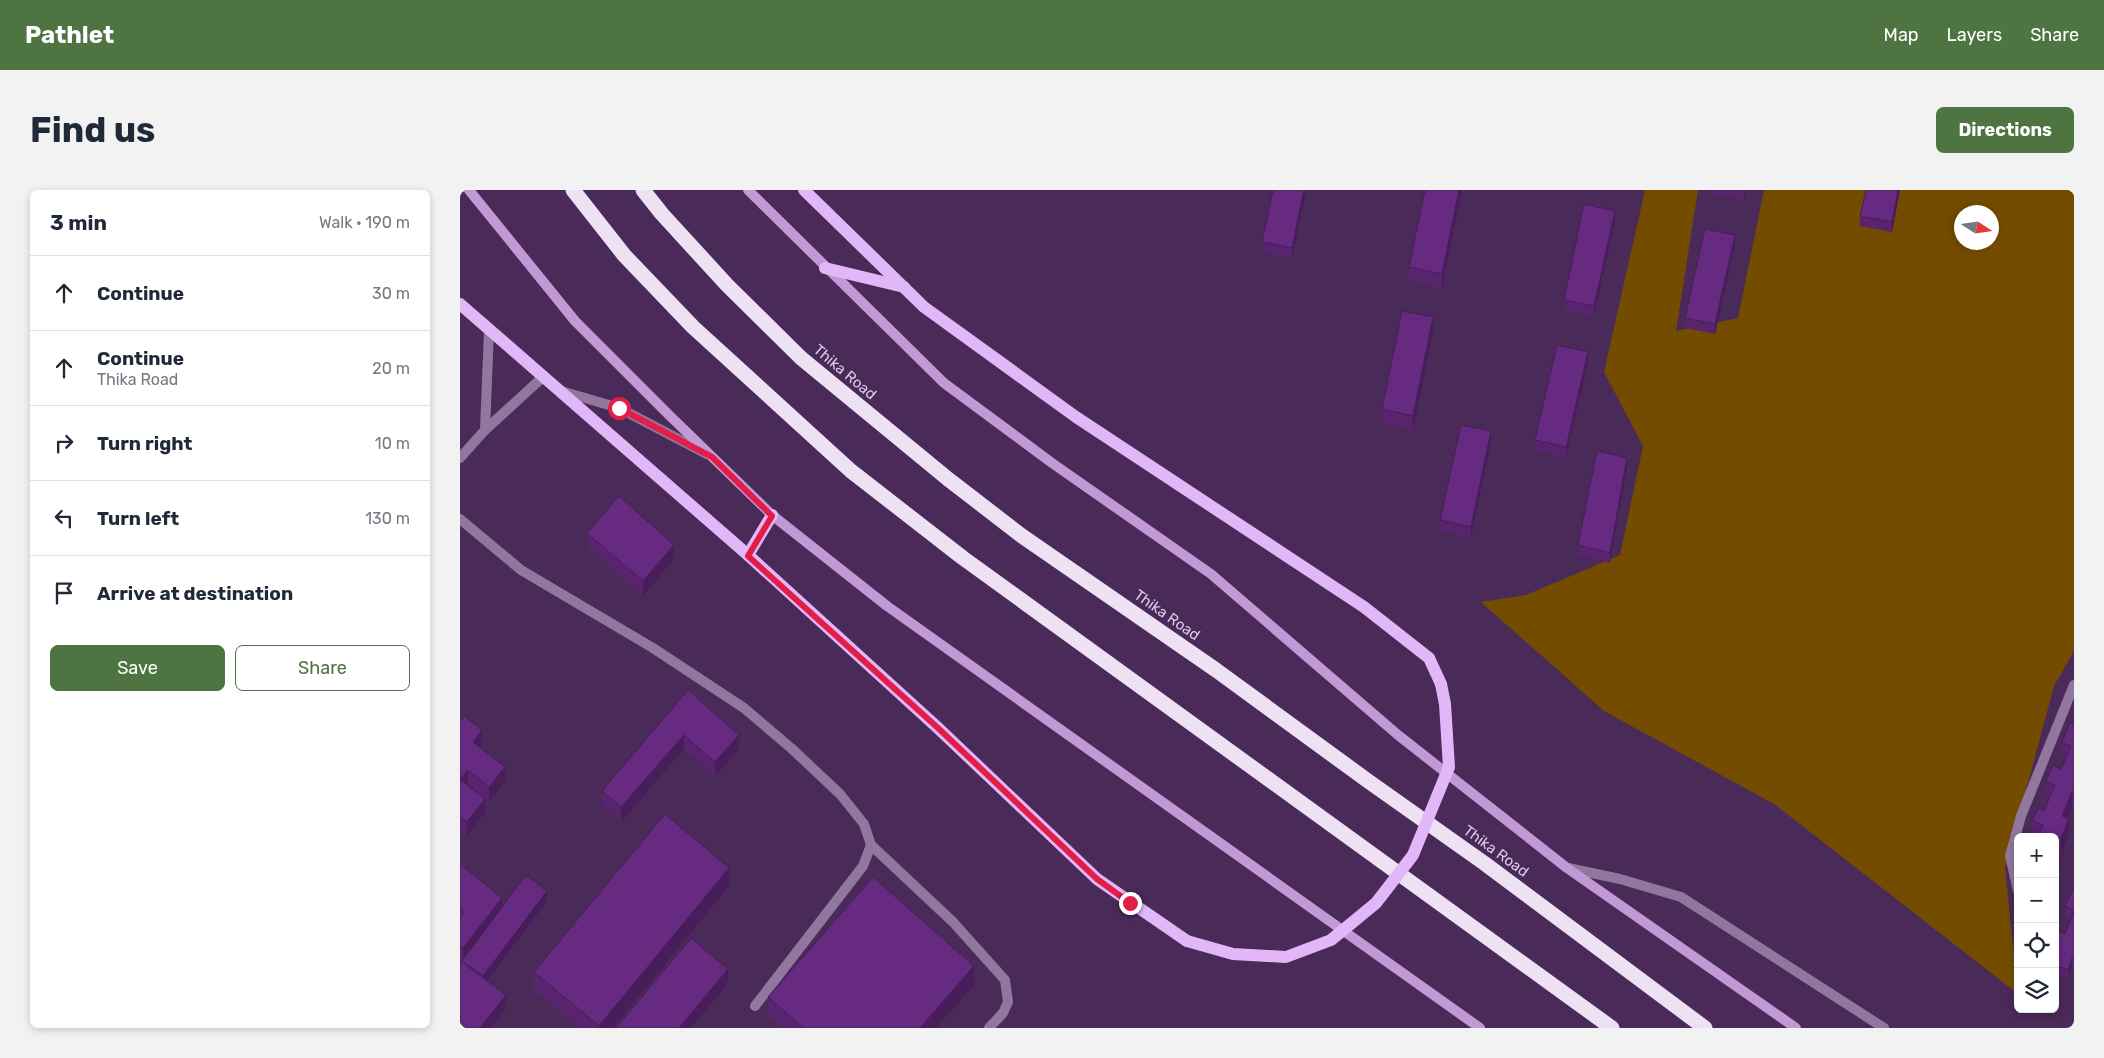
<!DOCTYPE html>
<html lang="en">
<head>
<meta charset="utf-8">
<style>
  :root { --surface:#fff; --page:#f2f2f3; --text:#1f2937; --muted:#747a83; --line:#e0e1e3; --accent:#4d7441 }
  body { margin:0; font-family:Rubik,sans-serif; background:var(--page); color:var(--text) }
  .controls { position:absolute; right:15px; bottom:15px; display:grid; overflow:hidden; border-radius:8px; box-shadow:0 2px 8px #0003 }
  .controls button { width:45px; height:45px; display:grid; place-items:center; padding:0; border:0; border-bottom:1px solid var(--line); background:var(--surface); color:var(--text); font:25px sans-serif }
  .compass { position:absolute; left:1494px; top:15px; width:45px; height:45px; border-radius:50%; background:var(--surface); box-shadow:0 2px 8px #0003; rotate:102deg }
  .stop { position:absolute; width:15px; height:15px; margin:-11px; border:4px solid #e11d48; border-radius:50%; background:#fff }
  .stop.end { background:#e11d48; border-color:#fff; box-shadow:0 1px 5px #0008 }
  .list { margin:0; padding:0; list-style:none }
  h2 { display:flex; justify-content:space-between; align-items:center; height:65px; margin:0; padding:0 20px; font-size:21px }
  h2 small { font-size:16px; font-weight:400; color:var(--muted) }
  .list li { display:grid; grid-template-columns:32px 1fr auto; gap:15px; align-items:center; box-sizing:border-box; height:75px; padding:0 20px; border-top:1px solid var(--line) }
  .list b { display:block; font-size:19px; white-space:nowrap }
  .list p { margin:0; font-size:16px; white-space:nowrap; color:var(--muted) }
  .list em { font-size:16px; font-style:normal; color:var(--muted) }
  .actions { display:flex; gap:10px; padding:15px 20px }
  .actions a { flex:1; padding:11px 0; border:1px solid var(--accent); border-radius:8px; text-align:center; font-size:18px; color:var(--accent) }
  .actions .main { background:var(--accent); color:#fff }
  .icon { flex:none; width:28px; height:28px; fill:none; stroke:currentColor; stroke-width:2; stroke-linecap:round; stroke-linejoin:round }
  .map { position:relative; flex:none; width:1614px; height:838px; overflow:hidden; border-radius:8px }
  header { display:flex; align-items:center; gap:30px; box-sizing:border-box; height:70px; padding:0 25px; background:var(--accent); color:#fff }
  header strong { font-size:24px }
  nav { display:flex; gap:28px; margin-inline-start:auto; font-size:18px }
  .intro { display:flex; align-items:center; justify-content:space-between; box-sizing:border-box; height:120px; padding:0 30px }
  h1 { margin:0; font-size:35px }
  .button { padding:12px 22px; border-radius:8px; background:var(--accent); color:#fff; font-size:18px; font-weight:700 }
  main { display:flex; gap:30px; padding:0 30px }
  aside { flex:1; background:var(--surface); border-radius:8px; box-shadow:0 2px 8px #0003 }
  .map>svg:first-child { display:block }
</style>
</head>
<body>
<header>
<strong>Pathlet</strong>
<nav><a>Map</a><a>Layers</a><a>Share</a></nav>
</header>
<div class="intro"><h1>Find us</h1><a class="button">Directions</a></div>
<main>
<aside>
<h2>3 min<small>Walk · 190 m</small></h2>
<ul class="list">
<li><svg class="icon" aria-label="ahead" viewBox="0 0 24 24"><path d="M12 20V5M6 11l6-6 6 6"/></svg><div><b>Continue</b></div><em>30 m</em></li>
<li><svg class="icon" aria-label="ahead" viewBox="0 0 24 24"><path d="M12 20V5M6 11l6-6 6 6"/></svg><div><b>Continue</b><p>Thika Road</p></div><em>20 m</em></li>
<li><svg class="icon" aria-label="right" viewBox="0 0 24 24"><path d="M7 20v-9h11M14 6l5 5-5 5"/></svg><div><b>Turn right</b></div><em>10 m</em></li>
<li><svg class="icon" aria-label="left" viewBox="0 0 24 24"><path d="M17 20v-9H6M10 6l-5 5 5 5"/></svg><div><b>Turn left</b></div><em>130 m</em></li>
<li><svg class="icon" aria-label="arrive" viewBox="0 0 24 24"><path d="M6 21V4h12l-3 4 3 4H6"/></svg><div><b>Arrive at destination</b></div></li>
</ul>
<div class="actions"><a class="main">Save</a><a>Share</a></div>
</aside>
<div class="map">
<svg width="1614" height="838" viewBox="0 0 1614 838">
  <rect width="100%" height="100%" fill="#4a2a58"/>
  <!-- green -->
  <path fill="#744c00" fill-rule="evenodd" d="M1185 0H1238L1216 141 1278 128 1304 0H1614V461L1594 496 1545 678 1558 804 1314 614 1144 521 1021 412 1066 405 1160 365 1183 256 1144 182ZM1502 22H1532V52H1502Z"/>
  <g fill="none" stroke-linecap="round" stroke-linejoin="round">
    <!-- lane -->
    <g stroke="#91779e" stroke-width="10">
      <path d="M101 201 159 218 247 264"/>
      <path d="M0 329 61 380 193 458 284 518 331 558 380 604 404 634 411 655 403 676 295 816"/>
      <path d="M411 655 493 732 545 790 548 812 543 823 529 838"/>
      <path d="M1108 678 1160 689 1221 707 1424 838"/>
      <path d="M1558 701 1550 666 1561 626 1614 495"/>
    </g>
    <!-- street -->
    <g stroke="#91779e" stroke-width="10">
      <path d="M25 240 29 140"/>
      <path d="M0 268 25 240 84 186"/>
    </g>
    <!-- secondary -->
    <g stroke="#c298d7" stroke-width="10">
      <path d="M9 0 115 131 209 225 312 325 427 416 1020 838"/>
      <path d="M288 0 484 193 592 273 751 384 938 545 1107 678 1336 838"/>
    </g>
    <!-- primary -->
    <g stroke="#e2b7f7" stroke-width="12">
      <path d="M344 0 464 117 616 227 904 417 969 468 981 494"/>
      <path d="M365 78 444 97"/>
      <path d="M0 114 288 365 478 538 637 689 727 751"/>
      <path d="M288 365 312 325"/>
    </g>
    <!-- highway -->
    <g stroke="#eee1f4" stroke-width="15">
      <path d="M113 0 164 65 233 137 391 281 503 368 1152 838"/>
      <path d="M183 0 202 24 267 95 341 168 488 289 562 346 756 480 908 591 1024 673 1245 838"/>
    </g>
    <!-- primary-bridge -->
    <path stroke="#e2b7f7" stroke-width="12" d="M727 751 773 764 826 767 871 750 916 713 953 665 989 577 985 514 981 494"/>
  </g>
  <!-- wall -->
  <g fill="#58246e">
    <path d="M813 0H846L832 68 802 62V52Z"/>
    <path d="M1002 0 982 98 949 91V77Z"/>
    <path d="M1253 0H1286L1284 10 1253 4Z"/>
    <path d="M1440 0 1432 42 1400 36V26Z"/>
    <path d="M1155 31 1134 126 1104 120V110Z"/>
    <path d="M1275 55 1255 144 1225 138V128Z"/>
    <path d="M973 142 953 240 922 233V219Z"/>
    <path d="M1128 172 1106 267 1075 260V250Z"/>
    <path d="M1031 251 1011 347 980 340V330Z"/>
    <path d="M1167 278 1150 373 1118 365V355Z"/>
    <path d="M127 343 214 369 183 406 127 357Z"/>
    <path d="M228 500 279 559 255 586 224 559 161 632 142 615V601Z"/>
    <path d="M0 531 22 554 20 557 45 591 29 611 8 594 7 595 25 623 7 646 0 641Z"/>
    <path d="M1614 535V617H1612L1607 628 1609 644 1601 663 1595 660V647H1576L1572 645V631L1584 621 1590 608 1586 606V591L1601 579 1605 568 1602 567V553Z"/>
    <path d="M0 674 42 718 87 711 27 790 46 819 31 838H0L2 771 35 727 3 768 0 765Z"/>
    <path d="M269 696 153 838H119L74 801V782Z"/>
    <path d="M1614 696V779L1612 778 1608 790 1596 785 1595 748 1605 744 1611 729 1605 726V716Z"/>
    <path d="M514 795 476 838H322L308 826V807Z"/>
  </g>
  <!-- shaded-wall -->
  <g fill="#471d5a">
    <path d="M844 0H846L832 68V58Z"/>
    <path d="M999 0H1002L982 98V84Z"/>
    <path d="M1284 0H1286L1284 10Z"/>
    <path d="M1438 0H1440L1432 42V32Z"/>
    <path d="M1155 21V31L1134 126V116Z"/>
    <path d="M1275 45V55L1255 144V134Z"/>
    <path d="M973 127V142L953 240V226Z"/>
    <path d="M1128 162V172L1106 267V257Z"/>
    <path d="M1031 241V251L1011 347V337Z"/>
    <path d="M1167 268V278L1150 373V363Z"/>
    <path d="M214 355V369L183 406V391Z"/>
    <path d="M22 540V554L13 566V552Z"/>
    <path d="M224 545V559L161 632V617Z"/>
    <path d="M279 545V559L255 586V572Z"/>
    <path d="M45 577V591L29 611V597Z"/>
    <path d="M8 580V594L0 604V589Z"/>
    <path d="M1612 602V617L1602 640V626Z"/>
    <path d="M25 609V623L7 646V632Z"/>
    <path d="M1609 629V644L1601 663V648Z"/>
    <path d="M269 678V696L153 838H139V836Z"/>
    <path d="M87 701V711L23 796V786Z"/>
    <path d="M42 708V718L3 768V758Z"/>
    <path d="M1612 768V778L1608 790V780Z"/>
    <path d="M514 776V795L476 838H460Z"/>
    <path d="M268 779V793L231 838H219Z"/>
    <path d="M46 805V819L31 838H20Z"/>
  </g>
  <!-- building -->
  <g fill="#662a80" stroke="#471d5a">
    <path d="M813 0H844L832 58 802 52Z"/>
    <path d="M965 0H999L982 84 949 77Z"/>
    <path d="M1406 0H1438L1432 32 1400 26Z"/>
    <path d="M1124 14 1155 21 1134 116 1104 110Z"/>
    <path d="M1245 39 1275 45 1255 134 1225 128Z"/>
    <path d="M942 121 973 127 953 226 922 219Z"/>
    <path d="M1097 155 1128 162 1106 257 1075 250Z"/>
    <path d="M1001 235 1031 241 1011 337 980 330Z"/>
    <path d="M1137 261 1167 268 1150 363 1118 355Z"/>
    <path d="M159 306 214 355 183 391 127 343Z"/>
    <path d="M228 500 279 545 255 572 224 545 161 617 142 601Z"/>
    <path d="M4 526 22 540 13 552 45 577 29 597 8 580 0 589 25 609 7 632 0 627V531Z"/>
    <path d="M1610 533 1614 535V603L1612 602 1602 626 1609 629 1601 648 1595 646V647H1578L1583 635 1572 631 1578 618 1584 621 1595 595 1586 591 1593 575 1601 579 1611 556 1602 553Z"/>
    <path d="M205 624 269 678 139 836 74 782Z"/>
    <path d="M0 674 42 708 3 758 0 755V728L5 722 0 718Z"/>
    <path d="M66 685 87 701 23 786 2 771Z"/>
    <path d="M413 687 514 776 460 838H343L308 807Z"/>
    <path d="M1614 696V720L1605 716Z"/>
    <path d="M1614 722V769L1612 768 1608 780 1596 775 1599 768 1595 767V748L1598 741 1605 744Z"/>
    <path d="M231 748 268 779 219 838H156Z"/>
    <path d="M1 771 46 805 20 838H0V773Z"/>
  </g>
  <g fill="none" stroke-linecap="round" stroke-linejoin="round">
    <!-- route -->
    <path stroke="#e11d48" stroke-width="6" d="M159 218 252 267 312 326 288 366 478 538 637 689 670 713"/>
  </g>
  <g text-anchor="middle" stroke-width="4.5" stroke-linejoin="round" paint-order="stroke">
    <!-- street labels -->
    <g font-size="15" fill="#dcc9e5" stroke="#4a2a58">
      <text transform="translate(385 182) rotate(40)" y="5">Thika Road</text>
      <text transform="translate(707 425) rotate(35)" y="5">Thika Road</text>
      <text transform="translate(1036 661) rotate(36)" y="5">Thika Road</text>
    </g>
  </g>
</svg>
<div class="controls">
<button>+</button>
<button>−</button>
<button><svg class="icon" aria-label="locate" viewBox="0 0 24 24"><circle cx="12" cy="12" r="6"/><path d="M12 2v4M12 18v4M2 12h4M18 12h4"/></svg></button>
<button><svg class="icon" aria-label="layers" viewBox="0 0 24 24"><path d="M12 4l9 5-9 5-9-5zM3 14l9 5 9-5"/></svg></button>
</div>
<svg class="compass" viewBox="-18 -18 36 36"><path d="M0-13l5 13h-10z" fill="#e53935"/><path d="M0 13l5-13h-10z" fill="#747a83"/></svg>
<div class="stop" style="left:159px;top:218px"></div>
<div class="stop end" style="left:670px;top:713px"></div>
</div>
</main>
</body>
</html>
